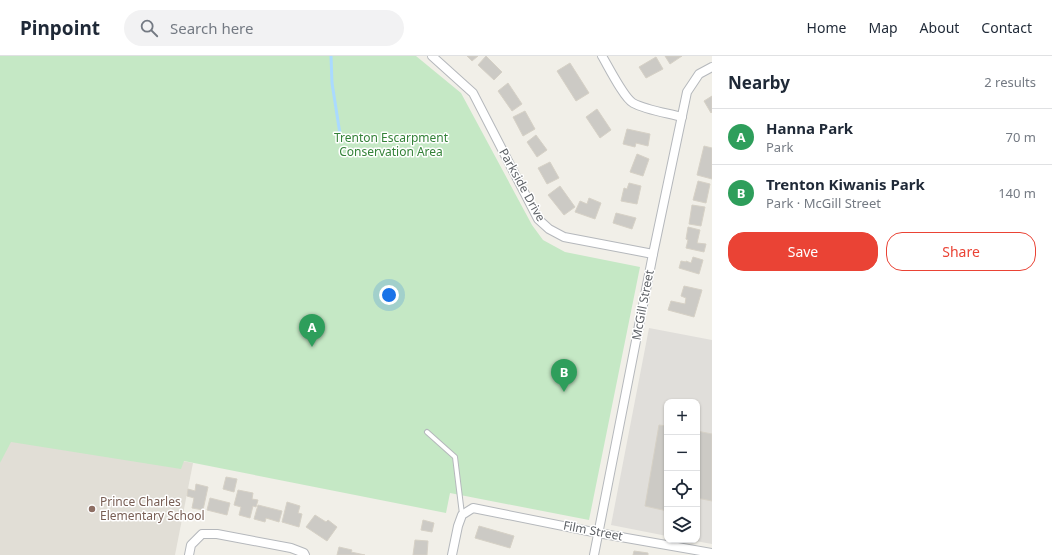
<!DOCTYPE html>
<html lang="en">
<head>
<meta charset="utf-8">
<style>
  :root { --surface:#fff; --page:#f2f2f3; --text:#1f2937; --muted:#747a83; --line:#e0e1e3; --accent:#ea4335 }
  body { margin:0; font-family:"Noto Sans",sans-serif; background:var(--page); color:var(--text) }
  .controls { position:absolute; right:12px; bottom:12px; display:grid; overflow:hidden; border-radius:8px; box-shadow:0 1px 3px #0004 }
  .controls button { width:36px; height:36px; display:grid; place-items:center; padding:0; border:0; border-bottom:1px solid var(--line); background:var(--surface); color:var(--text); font:20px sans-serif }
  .you { position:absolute; left:389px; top:239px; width:14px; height:14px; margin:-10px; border:3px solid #fff; border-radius:50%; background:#1a73e8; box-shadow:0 0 0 6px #1a73e833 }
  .badge { display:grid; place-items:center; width:26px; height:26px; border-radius:50%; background:var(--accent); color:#fff; font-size:13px; font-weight:700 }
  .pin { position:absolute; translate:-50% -33px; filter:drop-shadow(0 1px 2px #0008) }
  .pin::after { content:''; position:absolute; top:21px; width:14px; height:12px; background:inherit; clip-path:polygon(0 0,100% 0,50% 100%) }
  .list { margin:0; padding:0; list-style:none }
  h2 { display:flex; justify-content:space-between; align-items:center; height:52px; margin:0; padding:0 16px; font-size:17px }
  h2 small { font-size:13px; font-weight:400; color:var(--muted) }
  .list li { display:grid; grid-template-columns:26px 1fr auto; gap:12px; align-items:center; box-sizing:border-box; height:56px; padding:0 16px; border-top:1px solid var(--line) }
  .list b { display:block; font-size:15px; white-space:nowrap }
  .list p { margin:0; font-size:13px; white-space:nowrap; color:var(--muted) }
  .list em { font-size:13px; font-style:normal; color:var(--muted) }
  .actions { display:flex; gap:8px; padding:12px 16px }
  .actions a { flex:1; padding:9px 0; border:1px solid var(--accent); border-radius:16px; text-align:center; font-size:14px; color:var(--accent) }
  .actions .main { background:var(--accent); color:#fff }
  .icon { flex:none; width:22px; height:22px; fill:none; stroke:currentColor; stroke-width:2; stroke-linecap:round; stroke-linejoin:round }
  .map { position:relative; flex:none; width:712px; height:499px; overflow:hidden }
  header { display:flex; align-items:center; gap:24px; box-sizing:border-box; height:56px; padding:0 20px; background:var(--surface); border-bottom:1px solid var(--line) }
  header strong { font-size:19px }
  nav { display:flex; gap:22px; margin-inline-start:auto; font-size:14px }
  .search { width:280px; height:36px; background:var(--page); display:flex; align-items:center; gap:10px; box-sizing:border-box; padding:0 14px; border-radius:22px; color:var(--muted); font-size:15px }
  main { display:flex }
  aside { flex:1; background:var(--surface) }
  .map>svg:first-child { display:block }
</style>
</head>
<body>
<header>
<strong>Pinpoint</strong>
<div class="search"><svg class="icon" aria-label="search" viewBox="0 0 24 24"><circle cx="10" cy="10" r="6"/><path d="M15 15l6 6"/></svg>Search here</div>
<nav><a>Home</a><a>Map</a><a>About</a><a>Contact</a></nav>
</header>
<main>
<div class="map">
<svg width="712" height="499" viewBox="0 0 712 499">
  <rect width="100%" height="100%" fill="#f1efe8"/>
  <!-- industrial -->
  <path fill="#e0deda" d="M649 272 712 284V488L690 484H697V346H667V480L611 469Z"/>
  <!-- education -->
  <path fill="#e1ded6" d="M7 372 193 407 175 499H0V407Z"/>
  <!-- green -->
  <path fill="#c5e8c5" d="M0 0H416L461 37 532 169 543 184 565 196 640 211 589 464 450 437 446 457 184 405 181 413 11 386 0 407Z"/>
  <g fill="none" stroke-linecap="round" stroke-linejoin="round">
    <!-- stream -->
    <path stroke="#aadaff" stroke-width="3" d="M331 0 332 27 340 78"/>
  </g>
  <!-- building -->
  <g fill="#cccac5" stroke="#d6d1c6">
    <path d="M467 0H478L472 5Z"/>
    <path d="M486 0 502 16 494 24 478 9Z"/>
    <path d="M665 0H682L670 8Z"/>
    <path d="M656 1 663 13 646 22 639 11Z"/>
    <path d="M570 7 589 37 576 45 557 15Z"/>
    <path d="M508 27 522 48 512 55 498 35Z"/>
    <path d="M712 40V56L711 57 704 45Z"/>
    <path d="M597 53 611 74 600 82 586 61Z"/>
    <path d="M525 55 535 73 523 80 513 61Z"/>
    <path d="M627 73 650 78 648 90 636 87 635 91 623 88Z"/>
    <path d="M536 79 547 94 537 101 527 86Z"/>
    <path d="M704 90 712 92V123L697 119Z"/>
    <path d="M637 98 649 103 643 120 630 116Z"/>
    <path d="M550 106 559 122 547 128 538 112Z"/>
    <path d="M698 125 710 128 706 147 693 144Z"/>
    <path d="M629 127 641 130 637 148 621 145 624 132 627 133Z"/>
    <path d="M560 130 575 151 564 159 548 139Z"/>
    <path d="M589 142 601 147 595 163 575 156 580 145 587 148Z"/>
    <path d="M692 149 705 151 701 170 689 168Z"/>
    <path d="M616 157 636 162 632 173 613 167Z"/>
    <path d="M688 171 700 174 697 187 706 188 704 196 686 192 688 184 686 183Z"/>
    <path d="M693 201 703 204 699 218 679 212 681 205 686 206V205L691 207Z"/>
    <path d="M684 230 702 234 694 261 668 254 671 245 685 248 686 242 681 240Z"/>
    <path d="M659 369 667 370V455L645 450Z"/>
    <path d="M697 375 712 378V445L697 442Z"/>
    <path d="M226 421 237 423 234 436 223 433Z"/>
    <path d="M196 428 208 431 203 454 192 452 194 442 187 440 188 433 195 435Z"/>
    <path d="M238 434 253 437 252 443 258 444 256 451 253 450 250 462 239 459 241 451 234 449Z"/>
    <path d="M210 442 230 447 227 459 207 454Z"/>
    <path d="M287 446 300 450 298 457 302 458 299 471 282 466Z"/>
    <path d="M258 449 282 455 279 466 266 462 265 466 254 463Z"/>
    <path d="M315 459 326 466 328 464 337 471 327 485 306 471Z"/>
    <path d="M423 464 434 467 432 476 421 474Z"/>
    <path d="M479 470 514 480 510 492 475 482Z"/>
    <path d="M415 484 428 485 427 499H413Z"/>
    <path d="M339 491 352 494 351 496 365 499H337Z"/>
    <path d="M634 495 648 497V499H633Z"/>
  </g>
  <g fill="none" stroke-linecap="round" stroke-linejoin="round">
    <!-- lane casing -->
    <g stroke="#b5b8bc" stroke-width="6">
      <path id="lane" d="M427 376 455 401 462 458"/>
    </g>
    <!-- street casing -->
    <g stroke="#b5b8bc" stroke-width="10">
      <g id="street">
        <path d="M432 0 473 37 538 163 549 173 564 181 653 198"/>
        <path d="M602 0C608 10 624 42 633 47 646 54 667 57 682 61"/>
        <path d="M189 499 191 489 202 478H217L291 492 304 497 305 499"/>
        <path d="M452 499 458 470 462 459 473 452 598 477 712 497"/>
        <path d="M594 499 653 198 687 36 699 18 712 11"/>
      </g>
    </g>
    <!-- lane -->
    <use href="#lane" stroke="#fff" stroke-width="4"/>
    <!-- street -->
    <use href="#street" stroke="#fff" stroke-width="8"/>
  </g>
  <!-- markers -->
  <circle fill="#8d6e63" stroke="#fff" stroke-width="1.5" cx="92" cy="453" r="4"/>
  <g text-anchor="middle" stroke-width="3" stroke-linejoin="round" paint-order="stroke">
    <!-- park labels -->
    <g font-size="12" fill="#348238" stroke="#fff">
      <text x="391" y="86">Trenton Escarpment<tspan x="391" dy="14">Conservation Area</tspan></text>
    </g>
    <!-- street labels -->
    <g font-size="12" fill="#5f6368" stroke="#fff">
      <text transform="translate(522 129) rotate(61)" y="4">Parkside Drive</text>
      <text transform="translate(643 249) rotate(-79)" y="4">McGill Street</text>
      <text transform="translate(593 475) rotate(11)" y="4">Film Street</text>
    </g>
    <!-- education labels -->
    <g font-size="12" fill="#785e54" stroke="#fff" text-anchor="start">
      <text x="100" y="450">Prince Charles<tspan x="100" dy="14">Elementary School</tspan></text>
    </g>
  </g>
</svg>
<div class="controls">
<button>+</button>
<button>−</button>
<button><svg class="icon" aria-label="locate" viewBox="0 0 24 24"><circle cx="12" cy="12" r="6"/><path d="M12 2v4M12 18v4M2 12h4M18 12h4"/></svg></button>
<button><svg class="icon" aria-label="layers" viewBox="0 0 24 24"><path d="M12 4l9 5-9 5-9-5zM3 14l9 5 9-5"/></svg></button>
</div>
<div class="you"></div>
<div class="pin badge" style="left:312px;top:291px;background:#2e9e5b">A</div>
<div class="pin badge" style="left:564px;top:336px;background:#2e9e5b">B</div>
</div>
<aside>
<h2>Nearby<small>2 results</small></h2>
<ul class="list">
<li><span class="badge" style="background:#2e9e5b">A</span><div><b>Hanna Park</b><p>Park</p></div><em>70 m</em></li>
<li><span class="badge" style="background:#2e9e5b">B</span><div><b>Trenton Kiwanis Park</b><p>Park · McGill Street</p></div><em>140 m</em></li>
</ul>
<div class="actions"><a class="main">Save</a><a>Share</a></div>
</aside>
</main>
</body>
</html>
